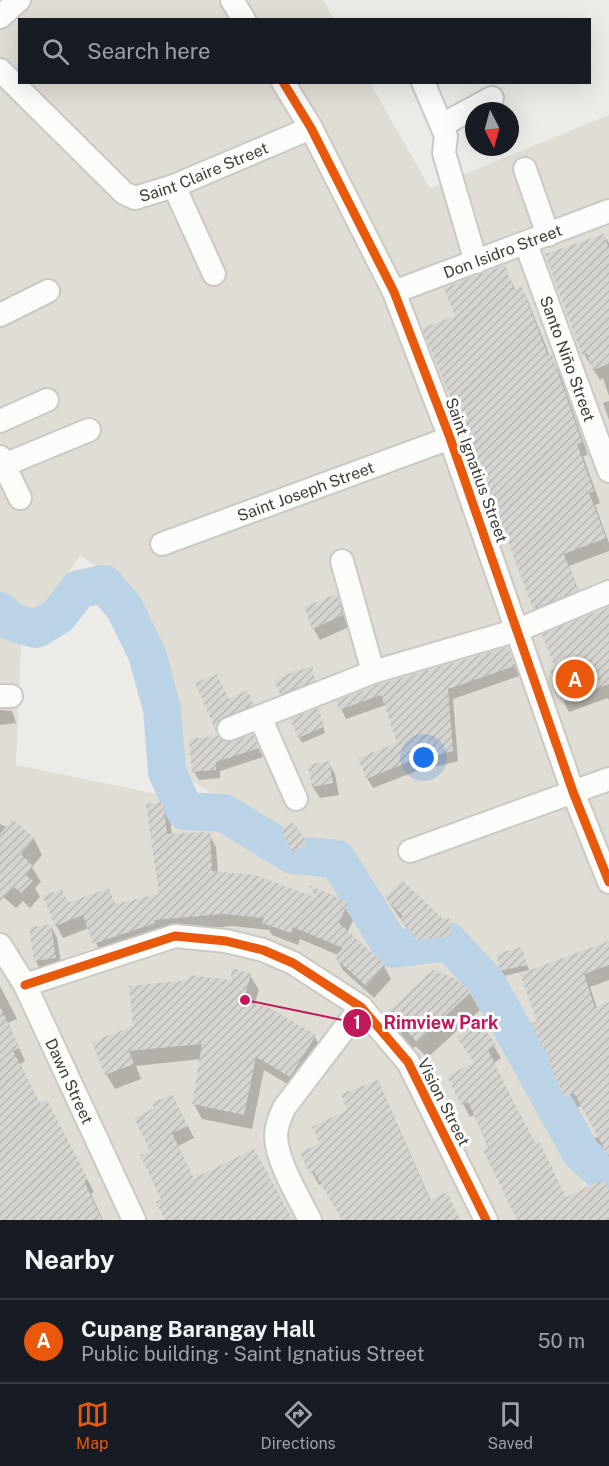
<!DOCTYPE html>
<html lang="en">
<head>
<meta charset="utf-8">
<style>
  :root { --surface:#171b24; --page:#20242c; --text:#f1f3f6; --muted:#9ea1a6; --line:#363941; --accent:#ea580c }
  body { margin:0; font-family:"Public Sans",sans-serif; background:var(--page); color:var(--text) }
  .compass { position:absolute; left:465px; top:102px; width:54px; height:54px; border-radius:50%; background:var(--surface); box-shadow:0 6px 24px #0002; rotate:174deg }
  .you { position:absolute; left:424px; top:758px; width:21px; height:21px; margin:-15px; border:4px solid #fff; border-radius:50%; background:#1a73e8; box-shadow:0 0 0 9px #1a73e833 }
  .badge { display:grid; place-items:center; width:39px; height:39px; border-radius:50%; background:var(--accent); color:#fff; font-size:20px; font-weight:700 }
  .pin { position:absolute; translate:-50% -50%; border:3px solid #fff; box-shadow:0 2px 6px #0006 }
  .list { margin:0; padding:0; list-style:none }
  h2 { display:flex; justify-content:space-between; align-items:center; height:78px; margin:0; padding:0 24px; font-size:26px }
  h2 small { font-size:20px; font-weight:400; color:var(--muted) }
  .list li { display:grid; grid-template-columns:39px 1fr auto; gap:18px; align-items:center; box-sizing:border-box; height:84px; padding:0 24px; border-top:2px solid var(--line) }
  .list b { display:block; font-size:22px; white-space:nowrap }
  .list p { margin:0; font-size:20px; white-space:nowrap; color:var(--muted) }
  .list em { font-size:20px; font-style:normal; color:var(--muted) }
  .icon { flex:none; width:33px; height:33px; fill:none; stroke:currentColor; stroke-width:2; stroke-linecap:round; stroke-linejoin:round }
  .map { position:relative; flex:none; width:609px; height:1220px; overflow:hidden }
  .search { position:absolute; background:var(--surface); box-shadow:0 6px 24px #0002; left:18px; right:18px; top:18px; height:66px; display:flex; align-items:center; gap:15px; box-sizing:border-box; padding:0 21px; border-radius:0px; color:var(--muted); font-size:22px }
  .sheet { height:162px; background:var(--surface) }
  nav { display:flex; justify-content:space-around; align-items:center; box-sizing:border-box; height:84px; border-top:2px solid var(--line); background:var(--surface); font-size:16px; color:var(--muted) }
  nav a { display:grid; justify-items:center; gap:3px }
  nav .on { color:var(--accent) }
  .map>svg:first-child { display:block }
</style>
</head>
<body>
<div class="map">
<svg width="609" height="1220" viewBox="0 0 609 1220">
  <defs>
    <pattern id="building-hatch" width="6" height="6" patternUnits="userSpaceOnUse" patternTransform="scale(1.5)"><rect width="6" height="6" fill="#d6d4d0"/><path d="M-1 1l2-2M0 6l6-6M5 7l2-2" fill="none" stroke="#b9b7b3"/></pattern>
  </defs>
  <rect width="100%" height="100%" fill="#ecebe7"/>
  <!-- residential -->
  <g fill="#e0ddd4">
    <path d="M0 0H323L334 19 20 20V82L370 83 430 188 609 115V1163L578 1139 496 987 463 937 395 942 343 853 261 823 180 774 175 705 133 598 120 583 80 555 36 622 0 599Z"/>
    <path d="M0 627 21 644 16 765 172 797 344 885 397 955 446 946 479 978 557 1141 609 1220H0Z"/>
  </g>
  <!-- shadow -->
  <g fill="#0003">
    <path d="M604 236 609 243V396L603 378 600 380 584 354Z"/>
    <path d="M504 267 516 291 522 289 528 301 550 357 558 369 588 455 583 456 600 503 595 505 609 543V551L569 566 583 603 541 620 504 526 501 527 494 515 479 464 424 329 457 317Z"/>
    <path d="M609 401V420L603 403Z"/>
    <path d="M337 596 349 627 320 640 313 628Z"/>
    <path d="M609 608V701L608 698 569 712 563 701 557 669Z"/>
    <path d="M508 649 519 676 453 699 458 761 414 772 373 788 367 778 399 743 386 705 346 719 338 702Z"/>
    <path d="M311 667 317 686 284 699 276 682Z"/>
    <path d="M217 676 229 700 248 692 257 714 223 731 221 737 197 684Z"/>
    <path d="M0 710 12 711 16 723 0 725Z"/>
    <path d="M319 710 325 733 302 743 299 737Z"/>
    <path d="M227 744 257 745 263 757 220 771V778L199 780 194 772Z"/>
    <path d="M328 762 335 774 339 795 320 798 313 787Z"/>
    <path d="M162 804 170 817 172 836 209 834 216 847 218 873 318 899 347 903 355 916 347 933 384 966 391 979 374 998 343 970 336 957 338 955 300 939 298 945 272 935 269 930 232 926 161 933 102 956 89 928 63 938 56 925 62 891 69 904 108 890 116 905 160 896Z"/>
    <path d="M0 824 34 839 42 855 32 867 41 882 35 888 40 897 30 908 23 901 16 908 0 894Z"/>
    <path d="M293 824 309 850 296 856 283 831Z"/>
    <path d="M386 898 443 921 448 920 454 931 456 947 422 950Z"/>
    <path d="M51 926 57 938 62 969 42 972 35 960Z"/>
    <path d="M609 946V980L590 987 597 1008 609 1003V1177L594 1138 600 1136 583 1105 573 1109 566 1096 539 1022Z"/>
    <path d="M521 949 529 970 505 976 501 971Z"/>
    <path d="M250 975 259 990 254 1006 314 1036 323 1051 299 1091 264 1070 252 1129 202 1119 194 1104 201 1059 136 1066 141 1079 115 1089 106 1074 134 1027Z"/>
    <path d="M0 986 17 1019 8 1023 25 1061 20 1064 40 1105 54 1115 94 1192 91 1194 103 1220H0Z"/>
    <path d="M470 993 480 1010 427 1058 416 1046 412 1049 390 1018Z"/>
    <path d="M494 1046 501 1058 494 1063 518 1112 566 1198 609 1179V1220H518L475 1115 470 1117 449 1076 476 1064 466 1050Z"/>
    <path d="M384 1094 431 1201 447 1194 460 1220H341L342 1216 323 1183 319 1185 302 1154 322 1144Z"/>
    <path d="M172 1095 194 1138 178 1146 194 1180 276 1190 292 1220H166L152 1152 156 1109Z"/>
  </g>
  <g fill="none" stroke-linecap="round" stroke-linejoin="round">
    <!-- river -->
    <path stroke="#bbd3e6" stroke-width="38" d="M0 611 12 622 36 629 58 616 79 589 104 584 124 607 147 654 162 709 167 772 185 811 224 813 293 855 337 859 393 949 449 942 487 983 581 1153 601 1171 609 1184"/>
  </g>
  <!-- building -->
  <g fill="url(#building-hatch)">
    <path d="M604 234 609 249V364L592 370 587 353 582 355 545 254Z"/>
    <path d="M505 265 514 290 522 287 548 356 552 355 582 442 577 444 594 491 589 493 606 538 564 554 578 591 533 609 498 514 492 516 478 464 422 328 455 316 444 288Z"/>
    <path d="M337 594 343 615 312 629 304 607Z"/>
    <path d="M609 607V684L562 702 550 670 555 668 542 634Z"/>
    <path d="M508 647 515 666 448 689 453 751 408 762 366 779 358 758 397 743 381 695 339 710 336 701 377 685Z"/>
    <path d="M312 665 315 681 280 694 274 681 298 669 299 671Z"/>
    <path d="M217 674 228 699 248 690 253 705 224 717 218 721 216 731 195 683Z"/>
    <path d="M319 708 323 727 298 738 290 719Z"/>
    <path d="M253 734 259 748 216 762V770L192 772 189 739 218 736 228 742Z"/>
    <path d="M329 761 333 783 312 787 308 765Z"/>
    <path d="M163 802 167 834 210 832 212 871 254 875 315 897 309 885 348 902 339 923 385 965 366 986 334 957 343 948 293 927 291 933 262 923 264 918 224 914 154 920 155 923 93 944 83 915 55 926 43 896 62 889 68 903 109 888 115 904 159 894 146 804Z"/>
    <path d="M12 819 35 838 21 854 33 866 25 874 33 881 21 893 14 887 0 901V834Z"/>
    <path d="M293 822 308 844 292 852 281 830Z"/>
    <path d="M402 880 443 919 449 918 451 936 414 940V935L400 919 403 916 384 898Z"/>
    <path d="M51 925 56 958 34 961 29 927Z"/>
    <path d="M609 941V965L584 974 595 1008 609 1002V1157L574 1093 564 1097 548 1060 550 1059 531 1024 537 1021 520 974Z"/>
    <path d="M522 947 527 965 500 971 496 954Z"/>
    <path d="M233 968 251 974 243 1002 268 1007 316 1035 290 1077 256 1057 244 1115 192 1104 202 1044 129 1051 134 1064 105 1075 92 1042 133 1026 129 986 188 980 189 975 230 980Z"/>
    <path d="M433 970 454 978 471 992 417 1042 405 1029 401 1033 388 1018 391 1014 388 1011Z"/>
    <path d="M0 1006 19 1048 13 1051 40 1103 47 1100 88 1179 84 1181 102 1220H0Z"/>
    <path d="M480 1022 496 1045 488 1050 511 1097 536 1144 540 1143 566 1197 604 1179 609 1189V1220H517L483 1150 489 1147 468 1102 461 1105 447 1076 474 1063 457 1037Z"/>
    <path d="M378 1080 430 1200 447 1192 460 1220H342L314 1172 310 1174 300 1153 320 1143 312 1127 347 1110 341 1094Z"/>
    <path d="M172 1094 188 1126 172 1133 194 1178 254 1149 293 1220H165L156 1202 161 1199 140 1155 150 1151 134 1118 154 1108 152 1103Z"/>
  </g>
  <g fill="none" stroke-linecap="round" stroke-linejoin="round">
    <!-- minor casing -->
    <g stroke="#cac9c5" stroke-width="26">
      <g id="minor">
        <path d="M232 0 244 20"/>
        <path d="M0 17 19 0"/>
        <path id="s1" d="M0 70 124 193 135 198 174 186 311 128"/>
        <path d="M283 82 311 128 394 292 450 438 573 792 609 882"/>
        <path d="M423 82 446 136 444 153 476 262"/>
        <path d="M442 125 492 98"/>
        <path d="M525 169 548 235"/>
        <path d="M174 186 214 274"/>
        <path id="s2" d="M526 244 609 471"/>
        <path id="s3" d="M394 292 609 211"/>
        <path d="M0 315 48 291"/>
        <path d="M0 421 47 400"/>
        <path d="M0 457 20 498"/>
        <path d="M4 465 89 430"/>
        <path id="s4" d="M162 544 450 438"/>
        <path d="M342 561 373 672"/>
        <path d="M0 696H11"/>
        <path d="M260 717 296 799"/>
        <path d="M229 729 373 672 518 630 609 592"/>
        <path d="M410 851 609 779"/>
        <path id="s5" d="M0 945 25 985 134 1220"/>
        <path d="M25 985 175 936 226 941 263 950 293 963 361 1007 408 1062 486 1220"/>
        <path d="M310 1220C299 1198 276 1160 276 1136 276 1126 280 1117 284 1108L361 1007"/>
      </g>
    </g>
    <!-- minor -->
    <use href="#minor" stroke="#fcfcfb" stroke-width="22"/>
    <!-- cycleway casing -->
    <g stroke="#fff" stroke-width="13">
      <g id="cycleway">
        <path d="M283 82 311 128 394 292 450 438 573 792 609 882"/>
        <path d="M25 985 175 936 226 941 263 950 293 963 361 1007 408 1062 486 1220"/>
      </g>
    </g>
    <!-- cycleway -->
    <use href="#cycleway" stroke="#e8590c" stroke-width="9"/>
  </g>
  <g text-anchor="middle" stroke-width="6" stroke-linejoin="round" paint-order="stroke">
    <!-- street labels -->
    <g font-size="16" fill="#413d35" stroke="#fff">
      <text dy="6" stroke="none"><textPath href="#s1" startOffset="260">Saint Claire Street</textPath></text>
      <text dy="6" stroke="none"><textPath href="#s3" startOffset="116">Don Isidro Street</textPath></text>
      <text dy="6" stroke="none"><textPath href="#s2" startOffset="122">Santo Niño Street</textPath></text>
      <text transform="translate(477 470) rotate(70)" y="6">Saint Ignatius Street</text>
      <text dy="6" stroke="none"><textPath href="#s4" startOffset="153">Saint Joseph Street</textPath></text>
      <text dy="6" stroke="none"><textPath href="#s5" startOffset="153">Dawn Street</textPath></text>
      <text transform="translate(444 1102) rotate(63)" y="6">Vision Street</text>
    </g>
  </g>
  <!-- callouts -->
  <path fill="none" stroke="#c2185b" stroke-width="2" d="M245 1000L357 1023"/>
  <g fill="#c2185b" stroke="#fff" stroke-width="2">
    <circle cx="245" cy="1000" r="6"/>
    <circle cx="357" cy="1023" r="15"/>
  </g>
  <g font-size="18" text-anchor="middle" font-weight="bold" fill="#fff">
    <text x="357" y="1029">1</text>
  </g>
  <g font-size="18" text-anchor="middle" font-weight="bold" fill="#c2185b" stroke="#fff" stroke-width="6" stroke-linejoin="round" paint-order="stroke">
    <text x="441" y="1029">Rimview Park</text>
  </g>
</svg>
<svg class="compass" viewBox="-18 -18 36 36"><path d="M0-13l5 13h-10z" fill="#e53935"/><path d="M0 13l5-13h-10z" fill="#9ea1a6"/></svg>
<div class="you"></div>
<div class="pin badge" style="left:575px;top:679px">A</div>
<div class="search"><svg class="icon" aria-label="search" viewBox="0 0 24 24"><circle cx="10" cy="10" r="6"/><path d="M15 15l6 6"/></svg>Search here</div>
</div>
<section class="sheet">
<h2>Nearby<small></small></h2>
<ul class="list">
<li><span class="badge">A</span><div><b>Cupang Barangay Hall</b><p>Public building · Saint Ignatius Street</p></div><em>50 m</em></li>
</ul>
</section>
<nav>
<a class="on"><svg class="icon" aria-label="map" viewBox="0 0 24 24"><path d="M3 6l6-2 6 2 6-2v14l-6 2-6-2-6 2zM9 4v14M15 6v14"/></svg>Map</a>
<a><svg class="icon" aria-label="directions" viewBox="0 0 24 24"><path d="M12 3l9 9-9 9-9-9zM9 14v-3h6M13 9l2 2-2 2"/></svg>Directions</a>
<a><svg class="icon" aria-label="saved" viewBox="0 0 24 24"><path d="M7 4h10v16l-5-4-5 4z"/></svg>Saved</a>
</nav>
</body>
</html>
